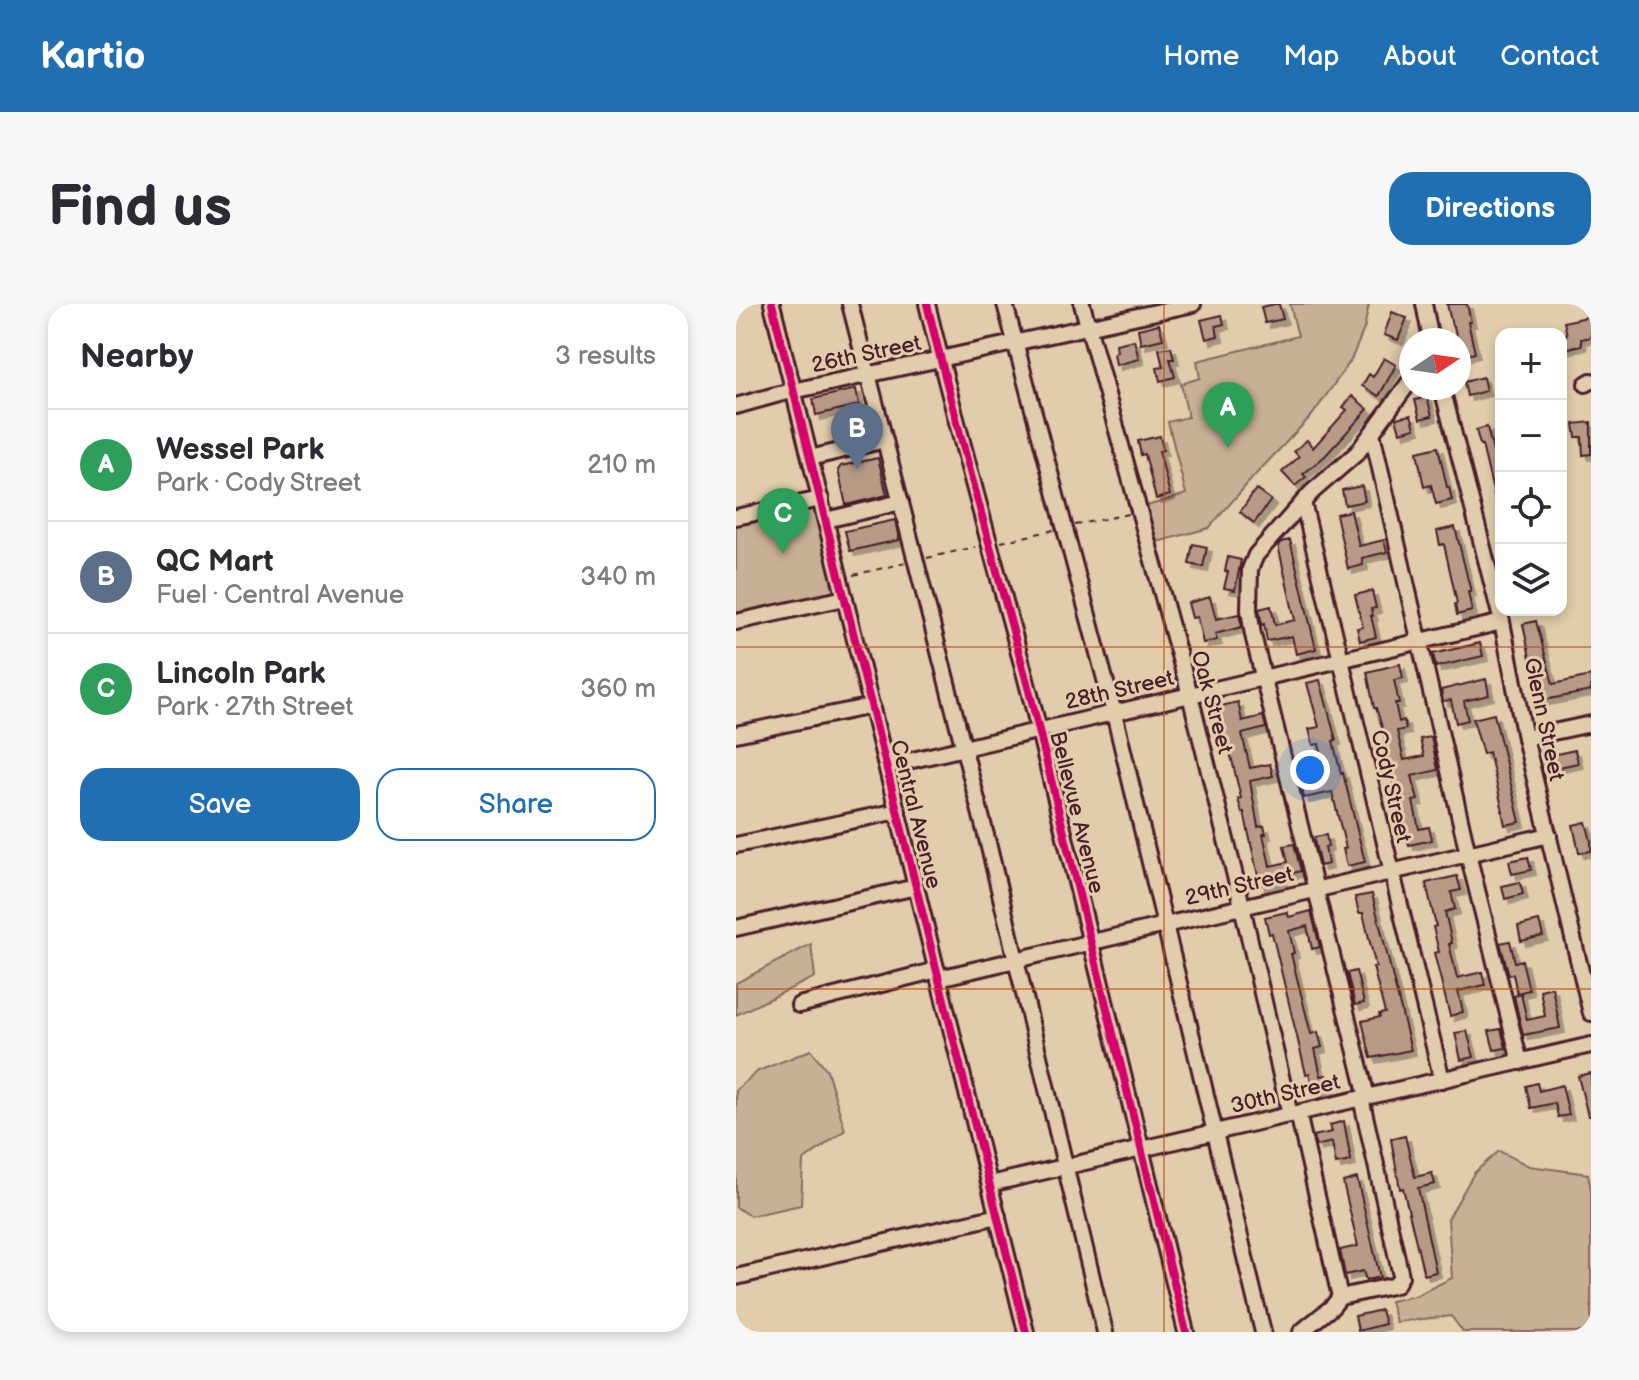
<!DOCTYPE html>
<html lang="en">
<head>
<meta charset="utf-8">
<style>
  :root { --surface:#fff; --page:#f7f7f7; --text:#2b2b33; --muted:#7c7c81; --line:#e1e1e2; --accent:#1f6fb2 }
  body { margin:0; font-family:"Balsamiq Sans",sans-serif; background:var(--page); color:var(--text) }
  .controls { position:absolute; right:24px; top:24px; display:grid; overflow:hidden; border-radius:16px; box-shadow:0 4px 12px #0003 }
  .controls button { width:72px; height:72px; display:grid; place-items:center; padding:0; border:0; border-bottom:2px solid var(--line); background:var(--surface); color:var(--text); font:40px sans-serif }
  .compass { position:absolute; left:663px; top:24px; width:72px; height:72px; border-radius:50%; background:var(--surface); box-shadow:0 4px 12px #0003; rotate:77deg }
  .you { position:absolute; left:574px; top:466px; width:28px; height:28px; margin:-20px; border:6px solid #fff; border-radius:50%; background:#1a73e8; box-shadow:0 0 0 12px #1a73e833 }
  .badge { display:grid; place-items:center; width:52px; height:52px; border-radius:50%; background:var(--accent); color:#fff; font-size:26px; font-weight:700 }
  .pin { position:absolute; translate:-50% -66px; filter:drop-shadow(0 2px 4px #0008) }
  .pin::after { content:''; position:absolute; top:42px; width:28px; height:24px; background:inherit; clip-path:polygon(0 0,100% 0,50% 100%) }
  .list { margin:0; padding:0; list-style:none }
  h2 { display:flex; justify-content:space-between; align-items:center; height:104px; margin:0; padding:0 32px; font-size:34px }
  h2 small { font-size:26px; font-weight:400; color:var(--muted) }
  .list li { display:grid; grid-template-columns:52px 1fr auto; gap:24px; align-items:center; box-sizing:border-box; height:112px; padding:0 32px; border-top:2px solid var(--line) }
  .list b { display:block; font-size:30px; white-space:nowrap }
  .list p { margin:0; font-size:26px; white-space:nowrap; color:var(--muted) }
  .list em { font-size:26px; font-style:normal; color:var(--muted) }
  .actions { display:flex; gap:16px; padding:24px 32px }
  .actions a { flex:1; padding:18px 0; border:2px solid var(--accent); border-radius:24px; text-align:center; font-size:28px; color:var(--accent) }
  .actions .main { background:var(--accent); color:#fff }
  .icon { flex:none; width:44px; height:44px; fill:none; stroke:currentColor; stroke-width:2; stroke-linecap:round; stroke-linejoin:round }
  .map { position:relative; flex:none; width:855px; height:1028px; overflow:hidden; border-radius:24px }
  header { display:flex; align-items:center; gap:48px; box-sizing:border-box; height:112px; padding:0 40px; background:var(--accent); color:#fff }
  header strong { font-size:38px }
  nav { display:flex; gap:44px; margin-inline-start:auto; font-size:28px }
  .intro { display:flex; align-items:center; justify-content:space-between; box-sizing:border-box; height:192px; padding:0 48px }
  h1 { margin:0; font-size:56px }
  .button { padding:20px 36px; border-radius:24px; background:var(--accent); color:#fff; font-size:28px; font-weight:700 }
  main { display:flex; gap:48px; padding:0 48px }
  aside { flex:1; background:var(--surface); border-radius:24px; box-shadow:0 4px 12px #0003 }
  .map>svg:first-child { display:block }
</style>
</head>
<body>
<header>
<strong>Kartio</strong>
<nav><a>Home</a><a>Map</a><a>About</a><a>Contact</a></nav>
</header>
<div class="intro"><h1>Find us</h1><a class="button">Directions</a></div>
<main>
<aside>
<h2>Nearby<small>3 results</small></h2>
<ul class="list">
<li><span class="badge" style="background:#2e9e5b">A</span><div><b>Wessel Park</b><p>Park · Cody Street</p></div><em>210 m</em></li>
<li><span class="badge" style="background:#5c6f8a">B</span><div><b>QC Mart</b><p>Fuel · Central Avenue</p></div><em>340 m</em></li>
<li><span class="badge" style="background:#2e9e5b">C</span><div><b>Lincoln Park</b><p>Park · 27th Street</p></div><em>360 m</em></li>
</ul>
<div class="actions"><a class="main">Save</a><a>Share</a></div>
</aside>
<div class="map">
<svg width="855" height="1028" viewBox="0 0 855 1028">
  <defs>
    <filter id="shadow"><feDropShadow dx="5" dy="5" stdDeviation="0" flood-color="#0004"/></filter>
  </defs>
  <rect width="100%" height="100%" fill="#e1ccab"/>
  <filter id="ink" filterUnits="userSpaceOnUse"><feTurbulence type="fractalNoise" baseFrequency=".0125" numOctaves="2"/><feDisplacementMap in="SourceGraphic" scale="16" xChannelSelector="R" yChannelSelector="G"/><feConvolveMatrix kernelMatrix="1 2 1 2 8 2 1 2 1" color-interpolation-filters="sRGB"/></filter>
  <g filter="url(#ink)">
    <!-- green -->
    <g fill="#c8b096" stroke="#896860" stroke-width="2">
      <path d="M554 0H633L628 25 615 56 577 110 520 170 473 224 421 238 411 202 450 190 432 118 452 113 445 80 464 74 461 57 562 32Z"/>
      <path d="M78 203 83 206 103 286 98 289 0 311V218Z"/>
      <path d="M75 640 79 673 0 711V679Z"/>
      <path d="M75 746 91 766 109 826 67 857 65 901 14 912 0 903V786L22 767Z"/>
      <path d="M763 847 793 862 852 870 855 886V1028H727L715 1012 660 1018 654 997 679 992 716 974 712 915 738 869Z"/>
    </g>
    <!-- building -->
    <g fill="#b79b87" stroke="#4a1f2b" stroke-width="2" filter="url(#shadow)">
      <path d="M539 0H543L547 15 529 19 525 3Z"/>
      <path d="M711 0H731L735 18H732L739 49 725 52 723 36H721L718 22H716Z"/>
      <path d="M656 8 671 14 662 36 648 31Z"/>
      <path d="M486 11 488 20 480 22 482 32 470 35 465 16Z"/>
      <path d="M855 12V33L845 35 846 41 829 45 826 32 831 31 828 18Z"/>
      <path d="M423 20 427 35 405 40 402 25Z"/>
      <path d="M398 36 403 55 380 61 378 49 381 48 380 40Z"/>
      <path d="M435 43 438 55H434L439 73 424 77 421 64 427 63 423 45Z"/>
      <path d="M648 54 660 61 643 92 626 82 633 70 637 73Z"/>
      <path d="M747 73 750 87 731 92 728 78Z"/>
      <path d="M120 85 123 101 80 111 77 95Z"/>
      <path d="M616 92 632 105 589 152 567 170 570 173 559 182 546 168 563 153 558 147 571 136 577 144 611 106 607 103Z"/>
      <path d="M691 93 696 112 684 115 679 96Z"/>
      <path d="M675 111 679 124 664 128 660 114Z"/>
      <path d="M855 118V150L847 151 846 133H840L838 120Z"/>
      <path d="M751 123 757 147 763 146 765 155V208H762L746 141H744L740 126Z"/>
      <path d="M424 132 427 146 423 147 434 191 420 195 409 150 405 151 402 137Z"/>
      <path d="M702 143 711 183H713L716 196 700 200 695 181 688 183 681 148Z"/>
      <path d="M142 154 151 191 110 201 102 166 105 162Z"/>
      <path d="M626 182 629 197 609 201 606 186Z"/>
      <path d="M520 185 535 196 518 219 504 208Z"/>
      <path d="M615 207 623 242 648 236 651 248 626 254 627 261 612 265 600 210Z"/>
      <path d="M159 216 163 236 114 247 109 227Z"/>
      <path d="M719 223 735 288H732L736 307 721 311 719 300 721 299 708 240 704 241 701 227Z"/>
      <path d="M554 236 580 345 560 350 556 332 531 337 528 320 526 321 523 305 535 302 539 321 559 316 542 241 545 238Z"/>
      <path d="M457 240 471 243 467 263 453 260Z"/>
      <path d="M492 253 505 256 499 286 488 284 492 268 489 267Z"/>
      <path d="M636 287 640 304 635 305 637 312H635L640 333 624 337 621 324 627 323 619 291Z"/>
      <path d="M474 293 480 315 503 310 506 323 479 330 481 336 467 339 461 313 456 314 452 299Z"/>
      <path d="M800 317 817 380 855 372V387L803 397 787 320Z"/>
      <path d="M744 339 747 352 700 363 697 350Z"/>
      <path d="M664 360 667 374 658 376 663 399H659L663 418 668 416 670 425 661 427 668 456 688 452 684 435 695 433 702 466 676 472 682 496 677 497 683 525 693 523 696 536 673 541 656 474 648 430 640 404H638L631 368Z"/>
      <path d="M750 375 753 391 728 397 732 416 720 419 715 396 707 397 705 386Z"/>
      <path d="M584 376 600 436 597 437 605 470 607 469 629 558 611 562 607 545 610 544 596 488 568 494 565 479 591 473 583 440 577 441 573 425 583 423 571 379Z"/>
      <path d="M502 398 506 417 527 412 530 424 506 430 514 464 534 460 537 472 514 477 522 523 528 522 530 530H527L534 562 552 558 548 542 558 540 565 567 545 572 546 576 524 581 508 508 506 509 502 495 505 494 497 460 492 441H490L481 403Z"/>
      <path d="M758 410 784 518 769 521 766 507H767L753 448 747 450 737 415Z"/>
      <path d="M839 446 842 459 819 464 816 451Z"/>
      <path d="M850 518 855 537V547L843 549 837 521Z"/>
      <path d="M590 531 592 542 589 543 592 560 584 562 578 536 579 533Z"/>
      <path d="M792 553 795 566 776 570 773 557Z"/>
      <path d="M721 572 725 586 715 588 719 605 709 608 716 639 713 640 721 674 746 668 749 681 722 687 727 708 714 712 698 649 703 648 697 623 700 622 690 579Z"/>
      <path d="M784 578 787 590 769 595 766 582Z"/>
      <path d="M636 590 675 746 635 754 626 717 644 713 643 710 649 709 637 663H640L636 647 627 609H623L619 593Z"/>
      <path d="M575 607 584 643 576 645 571 622 553 627 558 649 555 650 575 730 582 728 586 743 579 745 585 772 591 771 594 785 578 789 573 769 570 770 536 629 533 630 529 613 551 608 553 613Z"/>
      <path d="M803 617 807 632 785 637 782 622Z"/>
      <path d="M774 637 779 658 786 656 793 686 781 689 777 670 773 671 764 639Z"/>
      <path d="M620 667 628 699 619 701 611 669Z"/>
      <path d="M816 683 824 724 787 731 778 692 785 690 791 716 809 712 804 686Z"/>
      <path d="M765 725 770 744 758 746 753 727Z"/>
      <path d="M731 727 738 753 725 756 719 729Z"/>
      <path d="M855 769V812H852L842 772Z"/>
      <path d="M801 779 803 787 826 781 833 811 822 813 819 799 795 804 790 782Z"/>
      <path d="M608 817 615 857 600 860 596 838 580 842 577 832 596 828 594 821Z"/>
      <path d="M669 832 679 873 696 869 699 880 682 884 700 968 688 971 667 884 664 885 655 835Z"/>
      <path d="M621 874 644 973 630 976 627 967 609 971 604 946 622 942 607 878Z"/>
      <path d="M645 1006 649 1020 622 1027 619 1012Z"/>
    </g>
    <g fill="none" stroke-linecap="round" stroke-linejoin="round">
      <!-- minor casing -->
      <g stroke="#4a1f2b" stroke-width="20">
        <g id="minor">
          <path d="M36 0 290 1028"/>
          <path d="M114 0 252 539 369 1028"/>
          <path d="M191 0C223 133 261 265 296 398 349 608 400 818 450 1028"/>
          <path d="M269 0 378 409 527 1028"/>
          <path d="M346 0 454 391 500 576 554 811"/>
          <path d="M688 0 695 36"/>
          <path d="M850 80 855 77"/>
          <path d="M706 84 766 318 789 434 855 709"/>
          <path d="M0 102 43 90 457 0"/>
          <path d="M636 129 732 550 784 758"/>
          <path d="M74 154 149 136"/>
          <path d="M567 198 706 776"/>
          <path d="M0 213 85 195"/>
          <path d="M90 216 165 198"/>
          <path d="M0 318 109 294"/>
          <path d="M0 430 136 402"/>
          <path d="M789 434 855 420"/>
          <path d="M151 462 766 318"/>
          <path d="M0 541 162 507"/>
          <path d="M0 624 180 583"/>
          <path d="M203 674 813 531"/>
          <path d="M63 701 201 666"/>
          <path d="M631 793 517 331 513 306 514 265 520 251 576 188 621 149 675 76"/>
          <path d="M562 809 604 993"/>
          <path d="M254 880 855 741"/>
          <path d="M0 973 262 912"/>
          <path d="M604 993 660 981 665 972 625 794"/>
          <path d="M565 1028 596 1003 604 993"/>
        </g>
      </g>
      <!-- path -->
      <g stroke="#4a1f2b" stroke-width="2" stroke-dasharray="6 6" stroke-linecap="butt">
        <path d="M339 221 392 210"/>
        <path d="M265 238 318 226"/>
        <path d="M191 254 239 243"/>
        <path d="M117 271 169 259"/>
      </g>
      <!-- minor -->
      <use href="#minor" stroke="#e1ccab" stroke-width="14"/>
      <!-- cycleway casing -->
      <g stroke="#e1ccab" stroke-width="13">
        <g id="cycleway">
          <path d="M36 0 290 1028"/>
          <path d="M191 0C223 133 261 265 296 398 349 608 400 818 450 1028"/>
        </g>
      </g>
      <!-- cycleway -->
      <use href="#cycleway" stroke="#d6006c" stroke-width="8"/>
    </g>
  </g>
  <!-- grid -->
  <path fill="none" stroke="#c04a14" stroke-width="2" stroke-opacity="0.55" d="M428 0V1028M0 343H855M0 685H855"/>
  <g text-anchor="middle" stroke-width="6" stroke-linejoin="round" paint-order="stroke">
    <!-- street labels -->
    <g font-size="22" fill="#4a1f2b" stroke="#e1ccab">
      <text transform="translate(130 49) rotate(-12)" y="8">26th Street</text>
      <text transform="translate(383 385) rotate(-13)" y="8">28th Street</text>
      <text transform="translate(477 398) rotate(75)" y="8">Oak Street</text>
      <text transform="translate(809 415) rotate(78)" y="8">Glenn Street</text>
      <text transform="translate(656 482) rotate(77)" y="8">Cody Street</text>
      <text transform="translate(342 508) rotate(76)" y="8">Bellevue Avenue</text>
      <text transform="translate(181 510) rotate(76)" y="8">Central Avenue</text>
      <text transform="translate(503 581) rotate(-13)" y="8">29th Street</text>
      <text transform="translate(549 789) rotate(-13)" y="8">30th Street</text>
    </g>
  </g>
</svg>
<div class="controls">
<button>+</button>
<button>−</button>
<button><svg class="icon" aria-label="locate" viewBox="0 0 24 24"><circle cx="12" cy="12" r="6"/><path d="M12 2v4M12 18v4M2 12h4M18 12h4"/></svg></button>
<button><svg class="icon" aria-label="layers" viewBox="0 0 24 24"><path d="M12 4l9 5-9 5-9-5zM3 14l9 5 9-5"/></svg></button>
</div>
<svg class="compass" viewBox="-18 -18 36 36"><path d="M0-13l5 13h-10z" fill="#e53935"/><path d="M0 13l5-13h-10z" fill="#7c7c81"/></svg>
<div class="you"></div>
<div class="pin badge" style="left:492px;top:144px;background:#2e9e5b">A</div>
<div class="pin badge" style="left:121px;top:165px;background:#5c6f8a">B</div>
<div class="pin badge" style="left:47px;top:250px;background:#2e9e5b">C</div>
</div>
</main>
</body>
</html>
